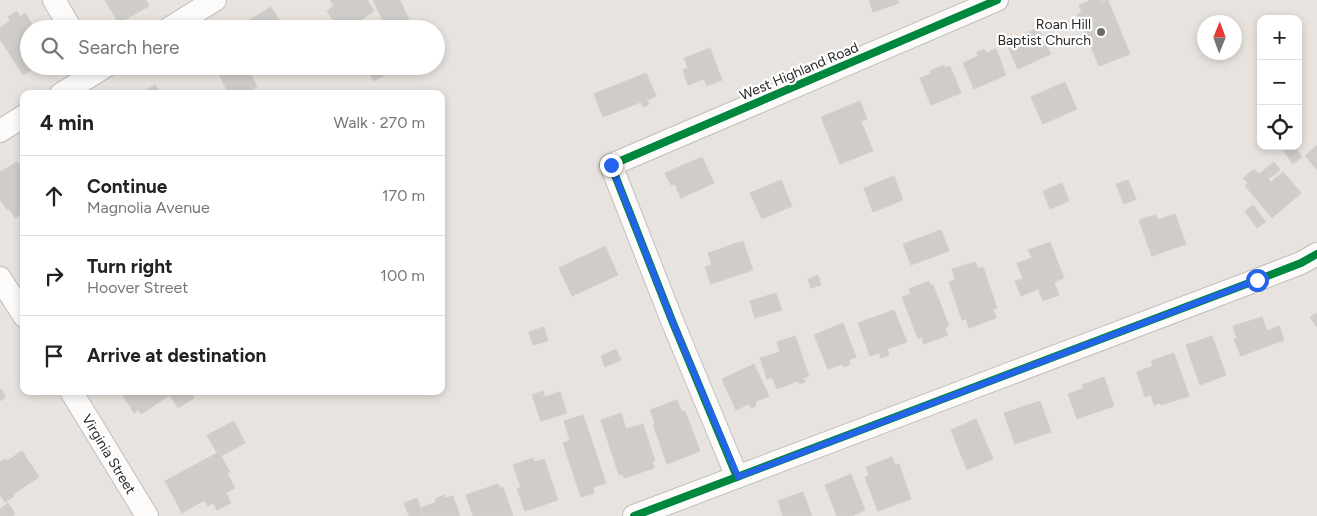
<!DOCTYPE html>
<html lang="en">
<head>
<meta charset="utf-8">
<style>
  :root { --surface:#fff; --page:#f6f6f6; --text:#222; --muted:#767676; --line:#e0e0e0 }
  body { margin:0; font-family:Figtree,sans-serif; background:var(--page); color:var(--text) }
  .controls { position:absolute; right:15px; top:15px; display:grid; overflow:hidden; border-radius:10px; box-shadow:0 2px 8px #0003 }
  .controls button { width:45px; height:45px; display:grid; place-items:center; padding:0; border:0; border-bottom:1px solid var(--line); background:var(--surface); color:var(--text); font:25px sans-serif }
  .compass { position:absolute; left:1197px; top:15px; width:45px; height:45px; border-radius:50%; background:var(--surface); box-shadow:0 2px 8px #0003; rotate:1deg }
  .stop { position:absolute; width:15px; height:15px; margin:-11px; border:4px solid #2563eb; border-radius:50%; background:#fff }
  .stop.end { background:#2563eb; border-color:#fff; box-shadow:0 1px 5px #0008 }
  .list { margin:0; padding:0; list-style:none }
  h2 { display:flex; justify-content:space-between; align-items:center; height:65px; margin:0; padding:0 20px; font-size:21px }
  h2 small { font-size:16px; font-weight:400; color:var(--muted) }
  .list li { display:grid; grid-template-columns:32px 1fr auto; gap:15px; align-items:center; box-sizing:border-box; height:80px; padding:0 20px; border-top:1px solid var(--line) }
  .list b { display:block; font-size:19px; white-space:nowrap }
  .list p { margin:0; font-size:16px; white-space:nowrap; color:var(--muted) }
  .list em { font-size:16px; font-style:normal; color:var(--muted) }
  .icon { flex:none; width:28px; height:28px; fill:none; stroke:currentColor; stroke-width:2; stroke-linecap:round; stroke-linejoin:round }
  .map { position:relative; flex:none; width:1317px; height:516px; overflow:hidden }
  .search { position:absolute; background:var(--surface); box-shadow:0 2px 8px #0003; left:20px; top:20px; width:425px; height:55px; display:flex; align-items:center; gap:12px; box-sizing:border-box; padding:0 18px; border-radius:28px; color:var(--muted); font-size:19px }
  .panel { position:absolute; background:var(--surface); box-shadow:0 2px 8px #0003; left:20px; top:90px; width:425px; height:305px; border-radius:10px }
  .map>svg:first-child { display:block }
</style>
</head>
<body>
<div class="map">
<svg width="1317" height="516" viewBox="0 0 1317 516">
  <rect width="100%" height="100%" fill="#e8e3de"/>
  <!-- building -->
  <g fill="#d0cdc9" stroke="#d2cfcb">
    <path d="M105 0H146L149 6 119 23Z"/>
    <path d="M330 0H367L374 11 348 29 343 21 340 24 343 29H329L336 24 327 11 334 6Z"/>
    <path d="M373 0H400L410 22 401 26 402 29H387Z"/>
    <path d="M869 0H898L899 3 873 12Z"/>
    <path d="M1091 0H1102L1103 2 1108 0 1130 54 1099 66 1077 14 1082 12 1079 5Z"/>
    <path d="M271 7 285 29H250L246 22Z"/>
    <path d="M17 11 20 17 25 13 35 29H29V66H38L23 75 0 39V28L10 21 8 17Z"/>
    <path d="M375 23 378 29H364Z"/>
    <path d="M1038 28 1051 54 1018 69 1006 42Z"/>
    <path d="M710 48 722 80 707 86 704 79 688 85 683 70 688 68 684 58Z"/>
    <path d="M984 49 986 53 996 49 1006 75 974 89 963 63 978 56 977 52Z"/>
    <path d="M944 65 945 68 950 66 961 93 931 105 920 78 931 74 930 71Z"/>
    <path d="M215 66H247L257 87 251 90 253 94H229Z"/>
    <path d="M273 66H290L278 74Z"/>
    <path d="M365 66H382L387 74 374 81Z"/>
    <path d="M646 73 656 96 647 100 649 104 643 107 641 102 603 117 594 94Z"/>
    <path d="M1065 82 1077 109 1043 124 1031 97Z"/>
    <path d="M155 85 161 94H140Z"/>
    <path d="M860 101 867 119 861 121 873 151 840 164 821 117Z"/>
    <path d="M1317 145V170L1305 156Z"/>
    <path d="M1280 146H1294L1302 157 1293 164Z"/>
    <path d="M702 157 714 183 681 198 675 184 671 185 665 173Z"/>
    <path d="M17 162 24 169V213L15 218 9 209 7 210 0 199V172Z"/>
    <path d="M1274 162 1280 170 1268 179 1271 182 1283 172 1301 193 1272 218 1245 186 1248 183 1243 178 1254 169 1259 174Z"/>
    <path d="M894 176 903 200 873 212 864 188Z"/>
    <path d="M781 180 792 206 762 219 750 193Z"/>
    <path d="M1128 180 1136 199 1124 204 1116 184Z"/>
    <path d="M1062 183 1069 201 1050 209 1043 191Z"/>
    <path d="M1253 205 1266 222 1257 228 1245 211Z"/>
    <path d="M1175 214 1186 244 1152 256 1139 220 1156 215 1158 220Z"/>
    <path d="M941 230 949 251 911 265 903 244Z"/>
    <path d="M743 241 753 270 711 284 705 267 712 265 708 253Z"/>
    <path d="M1050 242 1064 278 1054 282 1059 295 1043 301 1038 289 1021 296 1015 281 1023 279 1017 263 1032 258 1028 250Z"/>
    <path d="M605 246 618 275 572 296 559 268Z"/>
    <path d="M975 262 978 269 983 267 997 308 993 309 996 318 969 328 966 319 962 320 949 282 955 280 952 269Z"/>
    <path d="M818 275 821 285 811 288 808 279Z"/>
    <path d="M929 281 931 286 933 285 949 326 945 328 948 335 924 344 922 337 918 339 902 297 911 294 909 289Z"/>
    <path d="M776 293 782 310 755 318 750 301Z"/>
    <path d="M894 310 907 342 887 349 889 355 881 358 879 353 870 356 858 323Z"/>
    <path d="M1317 313V327L1310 317Z"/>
    <path d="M1262 317 1267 331 1279 326 1284 340 1241 356 1234 339H1237L1233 326Z"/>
    <path d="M843 323 856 357 849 360 850 364 844 367 843 364 828 369 814 335Z"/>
    <path d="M544 327 548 341 533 345 529 332Z"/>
    <path d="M795 336 809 376 803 378 805 382 799 384 798 381 777 389 772 377 767 379 760 358 780 352 777 342Z"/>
    <path d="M1212 336 1226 375 1200 385 1186 345Z"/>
    <path d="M616 349 621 360 605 367 601 356Z"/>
    <path d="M1174 353 1189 396 1161 405 1160 403 1154 405 1151 395 1145 397 1137 372 1153 366 1151 361Z"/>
    <path d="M754 364 769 396 755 402 756 406 751 408 749 404 736 410 722 379Z"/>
    <path d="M1104 377 1114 406 1077 419 1068 394 1084 388 1082 385Z"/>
    <path d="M0 388 6 397 0 401Z"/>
    <path d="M122 391H190L194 398 178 408 170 395 141 414 138 410 134 413 121 392Z"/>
    <path d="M543 391 545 397 560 392 567 413 541 421 532 395Z"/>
    <path d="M677 400 682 412 685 411 700 451 667 464 653 424 655 423 650 410Z"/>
    <path d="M1040 401 1051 432 1015 444 1004 413Z"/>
    <path d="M621 413 626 429 643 424 655 461 652 462 654 468 624 478 623 474 619 475 601 420Z"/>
    <path d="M583 415 606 483 593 487 594 493 581 497 563 443 570 440 564 421Z"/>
    <path d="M976 419 993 459 967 470 951 430Z"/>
    <path d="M234 421 245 443 221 456 230 472 227 473 235 488 226 493 231 503 217 510 213 503 208 506 205 500 182 513 165 481 217 453 207 435Z"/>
    <path d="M22 451 39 477 13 494 14 496 5 502 0 495V462L5 459 7 461Z"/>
    <path d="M892 457 895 465 899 464 911 499 878 511 865 477 869 476 866 467Z"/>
    <path d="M533 458 534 462 544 459 558 500 525 511 517 489 521 487 513 465Z"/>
    <path d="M851 474 865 510 852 516H837L825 485Z"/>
    <path d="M498 484 500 488 503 487 513 516H473L466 495Z"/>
    <path d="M803 492 812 516H783L778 501Z"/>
    <path d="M444 495 445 498 453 496 460 516H424L421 508 436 502 435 499Z"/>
    <path d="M417 498 423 516H409L404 503Z"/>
    <path d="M8 503 15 514 12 516H0V509Z"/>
  </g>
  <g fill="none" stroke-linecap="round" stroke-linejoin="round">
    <!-- minor casing -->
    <g stroke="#c1bfbf" stroke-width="24">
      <g id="minor">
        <path d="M54 0 71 29"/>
        <path d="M168 29 215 0"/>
        <path d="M61 94 106 66"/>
        <path d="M0 131 24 116"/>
        <path d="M0 278 24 316"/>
        <path d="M71 391 147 516"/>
        <path d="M737 477 673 323 611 165 997 0"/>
        <path d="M634 516 1257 280 1301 263 1317 254"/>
      </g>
    </g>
    <!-- minor -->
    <use href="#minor" stroke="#fcfbfa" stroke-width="22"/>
    <!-- cycleway casing -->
    <g stroke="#fff" stroke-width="11">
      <g id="cycleway">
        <path d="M737 477 673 323 611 165 997 0"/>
        <path d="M634 516 1257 280 1301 263 1317 254"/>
      </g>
    </g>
    <!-- cycleway -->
    <use href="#cycleway" stroke="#00873e" stroke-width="8"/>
  </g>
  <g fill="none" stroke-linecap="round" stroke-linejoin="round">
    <!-- route -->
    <path stroke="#2563eb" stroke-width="6" d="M611 165 673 323 738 477 1257 280"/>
  </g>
  <!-- markers -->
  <circle fill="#6c6a68" stroke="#fff" stroke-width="2" cx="1101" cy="32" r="5"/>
  <g text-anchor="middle" stroke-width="4.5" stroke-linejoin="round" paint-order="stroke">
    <!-- poi labels -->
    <g font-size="14" fill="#292929" stroke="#fff" text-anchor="end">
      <text x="1091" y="29">Roan Hill<tspan x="1091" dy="16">Baptist Church</tspan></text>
    </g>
    <!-- street labels -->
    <g font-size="14" fill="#292929" stroke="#fff">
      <text transform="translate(799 71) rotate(-23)" y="5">West Highland Road</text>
      <text transform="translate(109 454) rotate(59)" y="5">Virginia Street</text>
    </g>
  </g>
</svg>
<div class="controls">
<button>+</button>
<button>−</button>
<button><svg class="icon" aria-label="locate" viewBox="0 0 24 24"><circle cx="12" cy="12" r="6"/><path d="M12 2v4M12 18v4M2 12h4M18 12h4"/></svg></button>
</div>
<svg class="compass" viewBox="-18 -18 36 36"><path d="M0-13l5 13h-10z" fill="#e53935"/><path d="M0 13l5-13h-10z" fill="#767676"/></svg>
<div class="stop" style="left:1257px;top:280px"></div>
<div class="stop end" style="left:611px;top:165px"></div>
<div class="search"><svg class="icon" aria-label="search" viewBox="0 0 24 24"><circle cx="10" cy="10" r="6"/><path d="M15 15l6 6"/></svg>Search here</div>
<section class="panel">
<h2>4 min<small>Walk · 270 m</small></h2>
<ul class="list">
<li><svg class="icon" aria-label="ahead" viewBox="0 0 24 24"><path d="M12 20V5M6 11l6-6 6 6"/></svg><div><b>Continue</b><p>Magnolia Avenue</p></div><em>170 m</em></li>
<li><svg class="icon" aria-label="right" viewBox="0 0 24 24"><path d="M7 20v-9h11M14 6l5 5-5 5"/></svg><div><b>Turn right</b><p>Hoover Street</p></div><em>100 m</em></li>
<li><svg class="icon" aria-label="arrive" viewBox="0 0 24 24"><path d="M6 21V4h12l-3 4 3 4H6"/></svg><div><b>Arrive at destination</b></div></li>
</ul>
</section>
</div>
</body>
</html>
